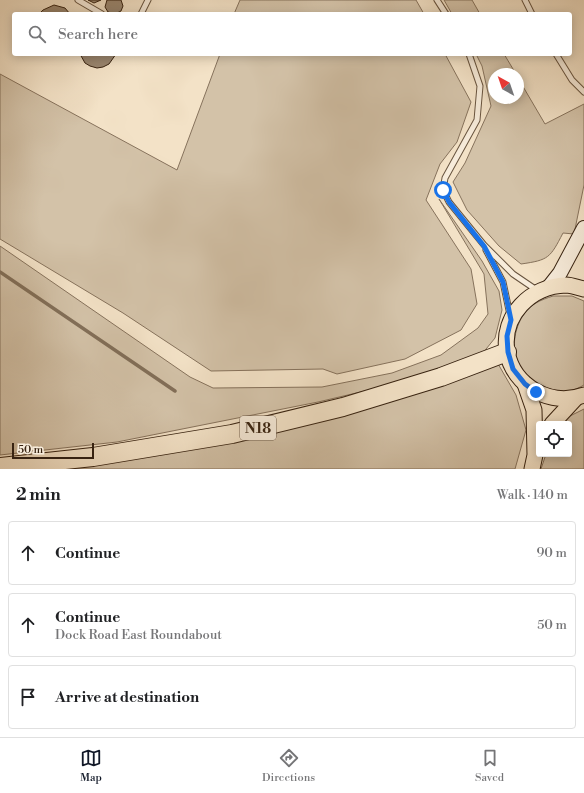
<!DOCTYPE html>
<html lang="en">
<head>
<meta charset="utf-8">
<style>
  :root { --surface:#fff; --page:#f6f6f6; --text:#202124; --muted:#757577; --line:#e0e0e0; --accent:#111827 }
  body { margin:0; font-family:"Libre Bodoni",serif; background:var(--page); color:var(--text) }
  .controls { position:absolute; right:12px; bottom:12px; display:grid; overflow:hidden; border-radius:4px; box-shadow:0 2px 10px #0003 }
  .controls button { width:36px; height:36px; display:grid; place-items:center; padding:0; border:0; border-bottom:1px solid var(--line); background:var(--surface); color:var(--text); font:20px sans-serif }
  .compass { position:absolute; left:488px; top:68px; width:36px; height:36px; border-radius:50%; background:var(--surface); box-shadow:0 2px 10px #0003; rotate:320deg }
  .scale { position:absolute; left:12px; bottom:10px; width:82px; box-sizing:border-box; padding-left:4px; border:2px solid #382311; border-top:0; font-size:11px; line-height:14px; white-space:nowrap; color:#382311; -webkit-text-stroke:3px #f7ecdb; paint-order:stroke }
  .stop { position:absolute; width:12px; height:12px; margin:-9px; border:3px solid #1a73e8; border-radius:50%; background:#fff }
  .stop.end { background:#1a73e8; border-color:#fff; box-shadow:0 1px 4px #0008 }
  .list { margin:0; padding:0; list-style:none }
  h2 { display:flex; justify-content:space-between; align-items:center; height:52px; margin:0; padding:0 16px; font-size:17px }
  h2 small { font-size:13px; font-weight:400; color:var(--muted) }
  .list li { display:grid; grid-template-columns:26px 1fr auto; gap:12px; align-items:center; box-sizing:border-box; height:64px; margin:0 8px 8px; padding:0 8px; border:1px solid var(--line); border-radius:4px }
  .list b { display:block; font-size:15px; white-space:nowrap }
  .list p { margin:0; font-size:13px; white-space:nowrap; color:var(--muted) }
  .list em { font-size:13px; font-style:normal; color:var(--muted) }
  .icon { flex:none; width:22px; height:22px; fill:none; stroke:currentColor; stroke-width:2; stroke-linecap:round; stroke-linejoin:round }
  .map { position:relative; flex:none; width:584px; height:469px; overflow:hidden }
  .search { position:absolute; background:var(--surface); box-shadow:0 2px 10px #0003; left:12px; right:12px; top:12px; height:44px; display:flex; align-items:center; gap:10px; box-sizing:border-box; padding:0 14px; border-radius:4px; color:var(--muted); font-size:15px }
  .sheet { height:268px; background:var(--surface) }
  nav { display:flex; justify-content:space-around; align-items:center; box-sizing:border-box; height:56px; border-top:1px solid var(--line); background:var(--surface); font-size:11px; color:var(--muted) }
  nav a { display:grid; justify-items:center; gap:2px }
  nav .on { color:var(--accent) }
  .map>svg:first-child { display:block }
</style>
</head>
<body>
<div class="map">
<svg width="584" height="469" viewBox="0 0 584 469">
  <rect width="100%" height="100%" fill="#f3e2c7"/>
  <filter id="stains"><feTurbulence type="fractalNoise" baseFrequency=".005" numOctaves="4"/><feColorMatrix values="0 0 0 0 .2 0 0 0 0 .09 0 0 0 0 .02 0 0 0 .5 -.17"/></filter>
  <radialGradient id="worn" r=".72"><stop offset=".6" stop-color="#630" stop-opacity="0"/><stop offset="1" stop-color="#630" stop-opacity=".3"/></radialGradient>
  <!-- green -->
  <g fill="#d3c2a8" stroke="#86725c">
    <path d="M240 0H416L424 14H234Z"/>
    <path d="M444 0H472L480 14H452Z"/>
    <path d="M220 54H445L471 102 457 142 440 164 426 200 471 269 477 304 461 330 405 359 337 374 323 369 211 371 123 313 0 239V74L177 170Z"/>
    <path d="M476 54H504L516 74H494V98H518V78L545 124 584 104V185L574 234 563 233C550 258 549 260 521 264L499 246 467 210 453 182 465 163 491 106 482 66Z"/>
    <path d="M439 199 482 261 499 291 502 310 495 338 482 354 386 386 318 402 117 442 0 455V246L190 377 213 388 322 387 392 373 441 355 478 328 488 314 484 274Z"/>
    <path d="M553 296H572L584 301V385C580 387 575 390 570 391 531 394 503 360 519 323 522 316 528 307 536 303 541 300 547 298 553 296Z"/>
    <path d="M497 362 516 395 526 430 515 469H32L78 463Z"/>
    <path d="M584 409V469H541L546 454H569V424H561L566 418Z"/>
  </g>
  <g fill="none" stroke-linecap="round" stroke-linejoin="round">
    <!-- stream -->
    <path stroke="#826f59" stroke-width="3.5" d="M0 272 175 391"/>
  </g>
  <!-- building -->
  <g fill="#998670" stroke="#382311">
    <path d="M88 0H101L94 3Z"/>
    <path d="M107 0H121L123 6 121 11 115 14 108 12 105 7Z"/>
    <path d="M54 5 65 8 70 14H39L43 10Z"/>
    <path d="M80 54H116L109 64 103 67 97 68 90 66 85 63Z"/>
  </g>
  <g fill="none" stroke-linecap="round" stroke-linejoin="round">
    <!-- lane casing -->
    <g stroke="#67533e" stroke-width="7">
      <g id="lane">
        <path d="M78 0 102 14"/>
        <path d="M437 0 446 14"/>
        <path d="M525 0 532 14"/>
        <path d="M141 14 148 0"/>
        <path d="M469 54 480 86 477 120 445 178 443 190 449 202 484 245 513 274 538 291"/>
        <path d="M556 54 572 80 584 92"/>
        <path d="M486 250 503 282 510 315"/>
      </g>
    </g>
    <!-- secondary casing -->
    <g stroke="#382311" stroke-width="16">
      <path id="secondary" d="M549 287 560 273 584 228"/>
    </g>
    <!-- primary casing -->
    <g stroke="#382311" stroke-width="17">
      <g id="primary">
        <path d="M584 289C578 288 572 285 566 285 531 286 501 315 507 352 514 387 551 407 584 395"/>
        <path d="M525 384 534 410 535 455 532 469"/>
        <path d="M552 424 576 398"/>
      </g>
    </g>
    <!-- highway casing -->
    <g stroke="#382311" stroke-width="20">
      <path id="highway" d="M0 467 93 457 232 434 343 407 441 377 507 352"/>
    </g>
    <!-- lane -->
    <use href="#lane" stroke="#f7ecdb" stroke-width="5"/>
    <!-- secondary -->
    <use href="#secondary" stroke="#f7ecdb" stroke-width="14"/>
    <!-- primary -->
    <use href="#primary" stroke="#f3e2c7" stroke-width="15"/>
    <!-- highway -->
    <use href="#highway" stroke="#f3e2c7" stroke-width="18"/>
  </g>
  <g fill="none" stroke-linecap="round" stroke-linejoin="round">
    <!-- route -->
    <path stroke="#1a73e8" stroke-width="5" d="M443 190 449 202 484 246 503 282 511 320 507 336 508 352 513 369 525 384 536 392"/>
  </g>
  <g text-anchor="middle" stroke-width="3" stroke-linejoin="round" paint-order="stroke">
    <!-- shield labels -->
    <rect fill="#f7ecdb" stroke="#715f4e" stroke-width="1" x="240" y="416" width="36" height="24" rx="3"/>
    <g font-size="14" font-weight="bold" fill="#382311">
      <text x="258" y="433">N18</text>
    </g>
  </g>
  <rect width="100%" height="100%" filter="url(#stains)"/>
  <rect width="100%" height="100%" fill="url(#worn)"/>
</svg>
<div class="controls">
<button><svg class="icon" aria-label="locate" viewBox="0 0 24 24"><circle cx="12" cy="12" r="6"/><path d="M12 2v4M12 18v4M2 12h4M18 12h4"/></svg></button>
</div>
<svg class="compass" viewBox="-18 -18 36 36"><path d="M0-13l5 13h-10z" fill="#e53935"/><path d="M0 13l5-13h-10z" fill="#757577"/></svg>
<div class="scale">50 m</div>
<div class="stop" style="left:443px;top:190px"></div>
<div class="stop end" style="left:536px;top:392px"></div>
<div class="search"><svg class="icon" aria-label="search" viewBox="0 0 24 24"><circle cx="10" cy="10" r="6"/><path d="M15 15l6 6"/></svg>Search here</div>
</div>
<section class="sheet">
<h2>2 min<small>Walk · 140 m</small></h2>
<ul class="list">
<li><svg class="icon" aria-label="ahead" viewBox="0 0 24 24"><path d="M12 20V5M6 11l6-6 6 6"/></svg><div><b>Continue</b></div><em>90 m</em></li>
<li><svg class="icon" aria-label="ahead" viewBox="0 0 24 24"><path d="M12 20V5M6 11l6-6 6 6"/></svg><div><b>Continue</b><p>Dock Road East Roundabout</p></div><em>50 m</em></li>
<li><svg class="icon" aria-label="arrive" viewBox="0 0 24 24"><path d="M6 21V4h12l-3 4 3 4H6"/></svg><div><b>Arrive at destination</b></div></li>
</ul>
</section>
<nav>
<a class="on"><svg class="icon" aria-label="map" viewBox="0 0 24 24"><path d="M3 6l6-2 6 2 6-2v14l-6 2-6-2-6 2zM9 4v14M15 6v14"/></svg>Map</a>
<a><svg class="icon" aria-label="directions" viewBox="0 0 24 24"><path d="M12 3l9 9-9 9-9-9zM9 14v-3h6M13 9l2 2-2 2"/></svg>Directions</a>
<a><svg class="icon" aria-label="saved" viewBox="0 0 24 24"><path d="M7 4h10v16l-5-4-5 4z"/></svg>Saved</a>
</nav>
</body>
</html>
